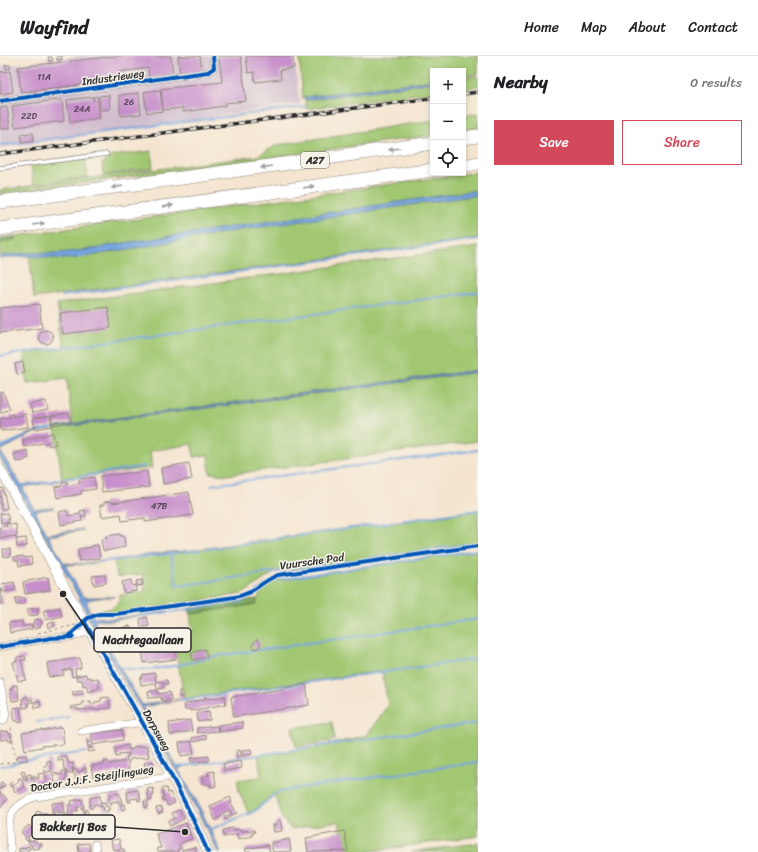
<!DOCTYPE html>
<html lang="en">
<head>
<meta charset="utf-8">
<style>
  :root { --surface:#fff; --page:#f2f2f2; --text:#202124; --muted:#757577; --line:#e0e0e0; --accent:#d1495b }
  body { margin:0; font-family:Sriracha,sans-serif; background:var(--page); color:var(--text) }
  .controls { position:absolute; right:12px; top:12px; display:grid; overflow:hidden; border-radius:0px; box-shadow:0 2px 6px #0003 }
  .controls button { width:36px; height:36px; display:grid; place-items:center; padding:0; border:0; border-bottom:1px solid var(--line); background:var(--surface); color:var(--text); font:20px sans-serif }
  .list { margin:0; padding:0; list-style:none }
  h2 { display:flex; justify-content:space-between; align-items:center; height:52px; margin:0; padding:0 16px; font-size:17px }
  h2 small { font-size:13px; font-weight:400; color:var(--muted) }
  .actions { display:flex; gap:8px; padding:12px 16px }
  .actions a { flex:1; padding:9px 0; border:1px solid var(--accent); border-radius:0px; text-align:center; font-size:14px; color:var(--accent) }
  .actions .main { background:var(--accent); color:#fff }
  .icon { flex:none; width:22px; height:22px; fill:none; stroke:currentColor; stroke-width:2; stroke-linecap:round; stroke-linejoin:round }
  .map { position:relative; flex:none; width:478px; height:796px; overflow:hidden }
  header { display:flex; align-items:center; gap:24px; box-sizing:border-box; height:56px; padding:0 20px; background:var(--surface); border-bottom:1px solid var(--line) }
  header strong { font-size:19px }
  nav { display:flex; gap:22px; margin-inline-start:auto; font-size:14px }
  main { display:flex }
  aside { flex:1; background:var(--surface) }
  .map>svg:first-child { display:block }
</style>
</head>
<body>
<header>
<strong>Wayfind</strong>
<nav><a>Home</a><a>Map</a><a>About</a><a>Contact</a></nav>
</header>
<main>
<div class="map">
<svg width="478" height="796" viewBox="0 0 478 796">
  <rect width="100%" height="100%" fill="#f7f3e8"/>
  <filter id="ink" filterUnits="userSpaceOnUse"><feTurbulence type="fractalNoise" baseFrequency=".025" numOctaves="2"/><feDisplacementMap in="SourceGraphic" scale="8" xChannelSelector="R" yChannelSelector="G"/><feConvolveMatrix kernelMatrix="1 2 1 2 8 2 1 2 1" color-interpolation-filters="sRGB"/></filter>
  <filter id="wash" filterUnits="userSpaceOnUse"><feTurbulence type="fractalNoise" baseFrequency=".012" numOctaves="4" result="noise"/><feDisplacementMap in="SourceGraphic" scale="16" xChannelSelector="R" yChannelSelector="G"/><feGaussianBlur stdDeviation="0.9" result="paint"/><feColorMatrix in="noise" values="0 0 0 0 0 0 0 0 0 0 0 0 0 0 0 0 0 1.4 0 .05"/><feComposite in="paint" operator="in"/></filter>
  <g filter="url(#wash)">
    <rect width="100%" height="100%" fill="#f5e5d0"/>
    <!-- industrial -->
    <path fill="#d0bdce" d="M82 0H294L300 48 0 92V10Z"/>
    <!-- green -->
    <g fill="#a1c772" stroke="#66794e">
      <path d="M299 0H478V18L463 20V15H433V24L305 41 303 43Z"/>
      <path d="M478 20V30L463 33V22Z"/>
      <path d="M433 26V36L307 53 305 44Z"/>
      <path d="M478 57V72L463 74V60Z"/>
      <path d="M433 64V79L246 105 0 138V134L258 100 277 89Z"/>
      <path d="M151 95 153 112 103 119 102 108 112 100Z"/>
      <path d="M85 102 88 121 33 128 31 109Z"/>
      <path d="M478 116V182L34 242 29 197 0 200V187L16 183V180Z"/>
      <path d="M478 191V314L72 368 67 322 27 327 24 297 64 292 57 248Z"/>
      <path d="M478 316V385L227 419 210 417 208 399 194 401 192 388 150 395 152 412 62 423 55 372Z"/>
      <path d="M478 454V487L276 516C263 522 254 532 242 538L117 557 98 556 112 552 119 546 120 539 145 535 143 518 117 521 114 505Z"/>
      <path d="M478 494V780L364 796H344L339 765 291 773 282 763 275 739 264 746 249 759 239 735 237 724 261 721 258 699 336 687 367 679 388 649 382 615 184 643 174 581 193 579 190 558 257 548 256 543H258C261 531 266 527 277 524Z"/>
      <path d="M332 666 335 684 296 691 292 672Z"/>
      <path d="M478 787V796H411Z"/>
    </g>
    <!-- forest -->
    <g fill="#80ac64" stroke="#566c48">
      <path d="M16 180V183L0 187V182Z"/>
      <path d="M256 543 257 548 190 558 189 552Z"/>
    </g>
    <!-- water -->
    <g fill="#75a4df" stroke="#506885">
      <path d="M433 24V26L305 44V41Z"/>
      <path d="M478 134V139L241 174 77 202 64 203 25 200 0 203V200L25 197H60L100 192 111 189Z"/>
      <path d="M478 314V316L55 372 34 377 0 395 21 429 59 425 22 431 34 453 53 451 54 452 35 455 47 478 83 473 84 474 48 480 64 507 80 508 169 496 188 495 84 508 65 509 83 541H115H104L87 544 88 552 95 563 98 561 111 563 170 554 111 565 96 564 95 567 103 582 142 649 183 643 143 651 177 711 185 710 178 713 196 744 221 796H218L189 738 157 679 106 594 71 527 0 401V392L33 376 72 368Z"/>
    </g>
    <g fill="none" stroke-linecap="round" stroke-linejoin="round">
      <!-- stream -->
      <g stroke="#75a4df" stroke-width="2">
        <path d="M0 89 305 51"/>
        <path d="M62 240 478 183"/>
        <path d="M0 300 478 236"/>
        <path d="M39 375 53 372"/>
        <path d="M0 391 24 381"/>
        <path d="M211 429 478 394"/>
        <path d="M20 430 145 410"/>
        <path d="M207 493 478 454"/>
        <path d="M183 496 200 494"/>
        <path d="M170 497 177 530 478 487"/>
        <path d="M100 506 177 497"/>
        <path d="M141 560 240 546C254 541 261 530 274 524L478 494"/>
        <path d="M118 611C151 618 184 608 216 600L478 563"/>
        <path d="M182 644 478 603"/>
        <path d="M37 666 69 661"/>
        <path d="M0 710 10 709 18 706 86 696"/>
        <path d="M177 711 478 667"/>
        <path d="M209 774 255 755 276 737 300 732 478 706"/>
      </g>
    </g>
    <g id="blocks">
      <!-- building -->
      <g fill="#c78fcb">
        <path d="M57 0H62V3L57 4Z"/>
        <path d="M116 0H171L173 18 149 21 148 12 118 16 119 24 21 36 18 11Z"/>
        <path d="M178 0H200L202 16 180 19Z"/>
        <path d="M219 0H241L246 45 225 47V50L183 56V52L163 54 161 33 222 26Z"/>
        <path d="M246 0H293L294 12 280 14 281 23 255 26 254 16 248 17Z"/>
        <path d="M48 1H52L53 5H49Z"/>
        <path d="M5 9H10L11 12 6 13Z"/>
        <path d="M10 15 13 36 0 38V16Z"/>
        <path d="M160 34 163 55 147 57 144 36Z"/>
        <path d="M139 37 141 58 121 60 119 39Z"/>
        <path d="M109 39 110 53 100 54 99 40Z"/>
        <path d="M97 40 100 62 70 66 67 44 92 41 94 45 93 41Z"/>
        <path d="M57 44H62L64 65 15 71 12 50Z"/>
        <path d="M7 51 10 72 0 73V52Z"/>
        <path d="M33 77 34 84 22 86 21 78Z"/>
        <path d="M39 248 42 272 0 277V252Z"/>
        <path d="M108 251 111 272 63 278 60 257Z"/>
        <circle cx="46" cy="281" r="7"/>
        <path d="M23 306 25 317 17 318 15 308Z"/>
        <path d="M3 336 10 353 0 357V337Z"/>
        <path d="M46 345 48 354 32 357 30 348Z"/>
        <path d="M69 357 71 366 53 369 51 360Z"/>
        <path d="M13 358V361L26 358 28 371 1 375 0 363 11 361 10 359Z"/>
        <path d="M50 360 52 370 35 373 33 362Z"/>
        <path d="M53 377 56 388 49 390 48 386 24 391 23 384Z"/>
        <path d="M27 394 29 402 24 404V405L16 406 14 398Z"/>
        <path d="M189 407 192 423 163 428 161 412Z"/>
        <path d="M147 415 149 431 102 436 100 420Z"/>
        <path d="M94 421 96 433 81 435V438L57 442 55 431 62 430V426L67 425 68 429 80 427 79 423Z"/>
        <path d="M3 432 7 452 1 454 0 433Z"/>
        <path d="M189 436 193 459 145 466V462L122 465 121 458 102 461 100 449H104V446L112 445V447Z"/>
        <path d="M67 454 68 460 80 458V455L85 454 86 460H81L82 465 61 469 59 456Z"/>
        <path d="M7 457 9 466 1 467 0 458Z"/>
        <path d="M10 467 11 469 16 468 17 480 0 482V471L7 470 6 468Z"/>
        <path d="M120 478V480H124L125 491 105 495 103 494 101 483 107 482 106 480Z"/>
        <path d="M26 482 27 490 17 491 16 483Z"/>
        <path d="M98 489 100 502 79 505 78 493 92 491 91 490Z"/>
        <path d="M3 493H10L11 500 4 501Z"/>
        <path d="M24 500V502L31 501 32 508 19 510 18 504H14V501Z"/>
        <path d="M105 519 106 527 94 529 92 520Z"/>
        <path d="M48 521 50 534 25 538 23 526Z"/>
        <path d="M131 524 132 530 135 529 136 535 124 537 122 526Z"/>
        <path d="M142 524 143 529 137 530 136 525Z"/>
        <path d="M14 526 16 534 3 536 1 528Z"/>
        <path d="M0 533 3 548H0Z"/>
        <path d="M15 542H25V548L16 549Z"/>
        <path d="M60 551 62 560 46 564 43 555Z"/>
        <path d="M38 552V559L28 560V553Z"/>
        <path d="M147 561 149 570 141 571 140 563Z"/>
        <path d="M39 563 42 566 40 571 35 573 32 569 34 564Z"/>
        <path d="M22 565 23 570 32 569V573L10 577 9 567Z"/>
        <path d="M54 566 55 570 48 572 47 568Z"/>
        <path d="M130 570 131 574H129L132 584 121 587 118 573Z"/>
        <path d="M257 583 260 587V591L255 593 252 589Z"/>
        <path d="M175 589 176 603 144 607 142 594Z"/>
        <path d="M205 593 207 601 193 604 191 597Z"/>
        <path d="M25 600 26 604H21L26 624 18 625 13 606 17 605V601Z"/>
        <path d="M80 602 81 612 75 613 76 620 72 621 71 613 63 615 64 619 49 621 47 607Z"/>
        <path d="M155 617 156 627 141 629 140 622H142V619Z"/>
        <path d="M86 618 87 622 91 621V623L98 622 99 632 88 636 86 629 83 630 82 624H77L76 620Z"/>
        <path d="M167 624 168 628H163L164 632 157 633 156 626Z"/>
        <path d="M306 628 309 649 234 661 231 641 283 633V632Z"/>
        <path d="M17 629 19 644 12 645 10 633 12 632V630Z"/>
        <path d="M82 634 83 638 73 639V635Z"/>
        <path d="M157 634 158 638 170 636 171 644 162 645 161 641 149 642 148 636Z"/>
        <path d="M179 635H182L183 641H179Z"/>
        <path d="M27 640 28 644 32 643 33 646H28L29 651 23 652 22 643Z"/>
        <path d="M225 640 226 648 190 655V653L185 654 184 648 205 643 204 641H206L207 643Z"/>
        <path d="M109 641 110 652 92 654V653L77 654V652L71 653 70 651 82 649V646L91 645V648H95V646L101 645V642Z"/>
        <path d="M40 645 41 651 35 652 34 646Z"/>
        <path d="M20 651 22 666 19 667 18 665H15L13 652Z"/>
        <path d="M209 655 210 664 198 666 197 657Z"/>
        <path d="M190 664 192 675 170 679 169 667Z"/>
        <path d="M242 666 243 672 219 676 218 669Z"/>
        <path d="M217 670 218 675 197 677V672Z"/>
        <path d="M62 671 64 688 42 690V691L25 694 22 677 43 674V675Z"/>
        <path d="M122 674 123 684 93 689 91 677Z"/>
        <path d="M8 675V677H10L12 685H8V683L0 684V676Z"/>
        <path d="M206 679V683L193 686 192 682Z"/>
        <path d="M87 685H90L91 691H88Z"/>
        <path d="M191 685 194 698 181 700 179 687Z"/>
        <path d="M128 689 129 694 133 693V691L147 690 149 701 130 703V705L128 706 129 716H114V717L103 718V719L93 721 91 710 105 708 104 706 108 705 109 708 127 705V700H129V697L119 698 120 700 116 701 115 692Z"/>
        <path d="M94 692 95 695 88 696V693Z"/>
        <path d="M251 693 252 698 243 700 242 694Z"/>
        <path d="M240 694 241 701H237L236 695Z"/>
        <path d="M26 699 27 704 18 705 17 700Z"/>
        <path d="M66 700 69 708 73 707 74 712H72L73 717 67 718 66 713H64L63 704 58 705V701Z"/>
        <path d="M209 700V705L191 706 190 702Z"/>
        <path d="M50 704 52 715 45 716 44 710 47 709V705Z"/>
        <path d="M153 705 154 711 149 712 150 715H145L144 712H146V710H145L144 707Z"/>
        <path d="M241 705 242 712 224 715 223 708Z"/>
        <path d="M83 712H86V722L76 723 73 714 76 713 77 716 83 715Z"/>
        <path d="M24 715 27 724 25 725 21 716Z"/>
        <path d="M62 715H66V725L55 727 54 719 53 720 52 717 56 716V719L63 718Z"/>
        <path d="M214 715 216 730 210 731V728H203L202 720 209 719 208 716Z"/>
        <path d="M44 717H45L47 724 45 725V728L35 730 34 723H32V720H35V722H39L38 718Z"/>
        <path d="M31 718V723L28 724 27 719Z"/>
        <path d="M21 722 25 731 15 736 12 729 10 730 9 728 12 726 13 729 19 726 18 723Z"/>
        <path d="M2 726 5 729 4 731 3 730 0 734V728Z"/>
        <path d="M153 732 154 739 152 740V744L149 745 147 733Z"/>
        <path d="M162 732H167L168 737 170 736 175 747 168 750 165 744 163 745 162 742 164 741Z"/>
        <path d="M138 734 141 744 138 745V742L130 743 131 746H128L127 736Z"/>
        <path d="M0 736 7 743 1 751 0 750Z"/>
        <path d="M119 737 122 747 119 748V745L111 746 112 749H109V739Z"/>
        <path d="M100 740 101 747 105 746 106 751H109V754H107V757H104L103 750 100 751V748L93 749V752H90V742Z"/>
        <path d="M230 741 232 746H230L237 757 232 759 230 754 223 757 224 759 215 764 210 750Z"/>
        <path d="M82 743 84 753H82L81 751H77L78 755H73V760L69 761 71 770 66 771 64 758H69L68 749H72L71 745Z"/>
        <path d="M144 745H148V751L145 752Z"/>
        <path d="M63 746 65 756 59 757 58 754H55V758H52V747Z"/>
        <path d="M125 748 126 753 122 754 121 749Z"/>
        <path d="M162 751 163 756 158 758 156 752Z"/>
        <path d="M84 754H87L88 762H85Z"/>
        <path d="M180 754 184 763 170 770 168 765 175 762 172 757Z"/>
        <path d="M37 755 44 758 45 756 47 758 46 761 43 760 42 763 44 764V770L50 775 47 779 35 769 36 766 33 765Z"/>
        <path d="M230 758 231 761 226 764 224 761Z"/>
        <path d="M280 764 282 775 274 776 273 769H276V765Z"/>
        <path d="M186 767 192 783 182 786 179 789 180 793 177 794V796H158L157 792H161L156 778Z"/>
        <path d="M29 769 34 775 35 774 37 776 35 778 33 776 30 778 28 781 29 783 27 785 25 783 26 782 21 776Z"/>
        <path d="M233 772V774L241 773V775H245L254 774 255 776 251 777 252 780 238 783 237 778 224 781 223 774Z"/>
        <path d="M344 775 348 795 308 796 306 782Z"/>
        <path d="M119 783 121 793H124L125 796H119V793L113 794 111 784Z"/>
        <path d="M289 783 291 795 273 796 271 787Z"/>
        <path d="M35 784 37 787H41L42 789 39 790 40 792 32 793 31 788H29L28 785Z"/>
        <path d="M89 787 90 796H79L78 788Z"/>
        <path d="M268 789 270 796H246L245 793Z"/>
        <path d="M29 790 30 793 27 794V796H19V793L26 792V791Z"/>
        <path d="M195 791 196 796H183L182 794Z"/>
      </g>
    </g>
  </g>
  <g filter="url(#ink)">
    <use href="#blocks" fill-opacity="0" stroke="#90887e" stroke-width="1"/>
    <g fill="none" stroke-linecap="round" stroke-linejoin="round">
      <!-- service casing -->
      <g stroke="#90887e" stroke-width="5">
        <path id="service" d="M0 112 107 98"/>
      </g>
      <!-- minor casing -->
      <g stroke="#90887e" stroke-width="8">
        <g id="minor">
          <path d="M0 45 208 16 214 12 213 0"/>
          <path d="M0 591 51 582 72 581 90 575"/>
          <path d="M0 626 6 659 4 664 0 665"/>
          <path d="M81 675 143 666"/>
          <path d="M95 788 96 796"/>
          <path d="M11 796C7 769 5 750 36 741L163 722 171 718"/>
        </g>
      </g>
      <!-- tertiary casing -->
      <g stroke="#90887e" stroke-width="10">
        <path id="tertiary" d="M0 413C29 464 56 516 85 567 128 642 173 716 208 796"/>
      </g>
      <!-- motorway casing -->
      <g stroke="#90887e" stroke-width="14">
        <g id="motorway">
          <path d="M463 82 478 80"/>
          <path d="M463 110 478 107"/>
          <path d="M0 146 197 120 433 87"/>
          <path d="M0 173 433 114"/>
        </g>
      </g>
      <!-- path -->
      <g stroke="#90887e" stroke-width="1" stroke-dasharray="3 3" stroke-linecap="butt">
        <path d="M274 341 275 344"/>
        <path d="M38 577 76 569"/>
        <path d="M0 708 16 706 11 671 9 669"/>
      </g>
      <!-- service -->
      <use href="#service" stroke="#fff" stroke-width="3.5"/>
      <!-- minor -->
      <use href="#minor" stroke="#fff" stroke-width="7"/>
      <!-- tertiary -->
      <use href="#tertiary" stroke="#fff" stroke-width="9"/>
      <!-- motorway -->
      <use href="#motorway" stroke="#fff" stroke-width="13"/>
      <!-- rail casing -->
      <g stroke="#2b2b2b" stroke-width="3.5">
        <g id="rail">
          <path d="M463 38 478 36"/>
          <path d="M0 98 433 42"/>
        </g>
      </g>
      <!-- rail -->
      <use href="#rail" stroke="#f7f3e8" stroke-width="2" stroke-dasharray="6" stroke-linecap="butt"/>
      <!-- cycleway casing -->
      <g stroke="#f7f3e8" stroke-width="6">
        <g id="cycleway">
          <path d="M0 45 208 16 214 12 213 0"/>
          <path d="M84 565C128 641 173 716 208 796"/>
          <path d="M68 581 88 562 99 558H116L235 541C254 538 260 526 278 519L478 490"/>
          <path d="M0 591 51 582 73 581"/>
        </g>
      </g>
      <!-- cycleway -->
      <use href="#cycleway" stroke="#0057b8" stroke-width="4"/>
    </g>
    <!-- one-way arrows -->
    <defs><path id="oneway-solid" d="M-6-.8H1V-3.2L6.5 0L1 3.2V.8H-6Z"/></defs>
    <g fill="#a0a0a0">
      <use href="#oneway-solid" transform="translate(394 93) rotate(171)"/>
      <use href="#oneway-solid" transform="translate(266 111) rotate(172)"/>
      <use href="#oneway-solid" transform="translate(117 131) rotate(172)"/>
      <use href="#oneway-solid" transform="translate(309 131) rotate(-8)"/>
      <use href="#oneway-solid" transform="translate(168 150) rotate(-8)"/>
      <use href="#oneway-solid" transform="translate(39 168) rotate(-8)"/>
    </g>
  </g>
  <g text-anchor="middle" stroke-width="3" stroke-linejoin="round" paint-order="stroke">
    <!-- number labels -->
    <g font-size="9" fill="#524453">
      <text x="44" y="24">11A</text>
      <text x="129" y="49">26</text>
      <text x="82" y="56">24A</text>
      <text x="29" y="63">22D</text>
      <text x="159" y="453">47B</text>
    </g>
    <!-- shield labels -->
    <rect fill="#f7f3e8" stroke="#686764" stroke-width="1" x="301" y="96" width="28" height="16" rx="3"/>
    <g font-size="10" font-weight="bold" fill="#2b2b2b">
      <text x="315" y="108">A27</text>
    </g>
    <!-- street labels -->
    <g font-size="11" fill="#2b2b2b" stroke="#f7f3e8">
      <text transform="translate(113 21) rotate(-8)" y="4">Industrieweg</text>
      <text transform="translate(312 505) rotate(-8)" y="4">Vuursche Pad</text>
      <text transform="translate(157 674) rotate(61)" y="4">Dorpsweg</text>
      <text transform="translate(92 722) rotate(-9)" y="4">Doctor J.J.F. Steijlingweg</text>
    </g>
  </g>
  <!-- callouts -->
  <path fill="none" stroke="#2b2b2b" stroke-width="1.5" d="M63 538L94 584M185 776L115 771"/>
  <g fill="#2b2b2b" stroke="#f7f3e8" stroke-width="1.5">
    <circle cx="63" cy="538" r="4"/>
    <circle cx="185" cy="776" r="4"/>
  </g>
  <g fill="#f7f3e8" stroke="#2b2b2b" stroke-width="1.5">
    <rect x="94" y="572" width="97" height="24" rx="4"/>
    <rect x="32" y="759" width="83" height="24" rx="4"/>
  </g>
  <g font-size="12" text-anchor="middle" font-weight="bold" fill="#2b2b2b">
    <text x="143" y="588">Nachtegaallaan</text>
    <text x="73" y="775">Bakkerij Bos</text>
  </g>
</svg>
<div class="controls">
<button>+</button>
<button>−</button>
<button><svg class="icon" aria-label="locate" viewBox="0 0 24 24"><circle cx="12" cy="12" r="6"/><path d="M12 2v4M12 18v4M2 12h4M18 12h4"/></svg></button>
</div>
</div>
<aside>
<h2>Nearby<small>0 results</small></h2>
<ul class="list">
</ul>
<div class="actions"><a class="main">Save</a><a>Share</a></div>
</aside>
</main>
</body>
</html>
